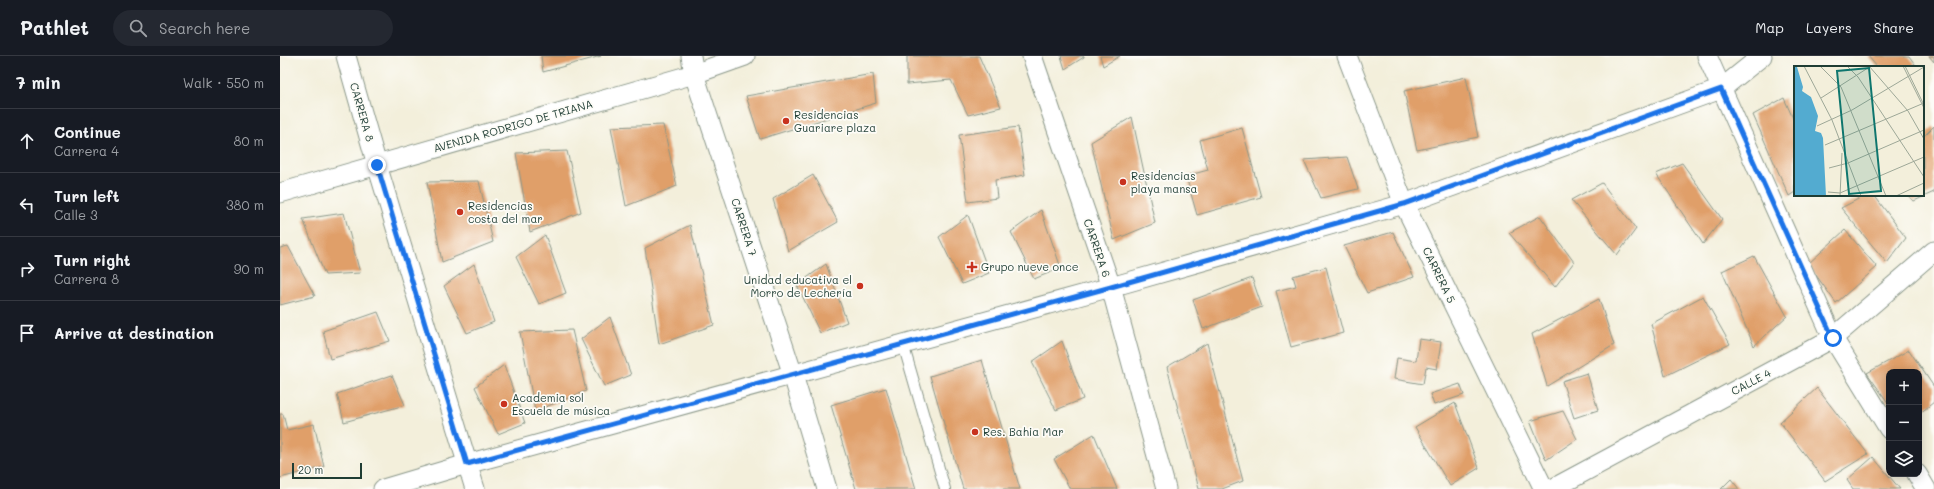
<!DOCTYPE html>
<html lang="en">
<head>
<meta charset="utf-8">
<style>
  :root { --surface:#171b24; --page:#242831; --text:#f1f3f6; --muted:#9ea1a6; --line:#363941 }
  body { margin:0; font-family:Mali,sans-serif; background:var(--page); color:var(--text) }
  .controls { position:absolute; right:12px; bottom:12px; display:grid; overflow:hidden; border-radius:8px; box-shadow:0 2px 10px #0003 }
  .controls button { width:36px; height:36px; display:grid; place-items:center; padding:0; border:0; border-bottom:1px solid var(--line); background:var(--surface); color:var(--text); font:20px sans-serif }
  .scale { position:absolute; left:12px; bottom:10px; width:70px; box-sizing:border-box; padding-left:4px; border:2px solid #1f3d34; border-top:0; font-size:11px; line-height:14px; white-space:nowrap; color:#1f3d34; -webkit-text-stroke:3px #fdfcf7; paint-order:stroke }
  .stop { position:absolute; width:12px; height:12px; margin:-9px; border:3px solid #1a73e8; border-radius:50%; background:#fff }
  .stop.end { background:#1a73e8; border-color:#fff; box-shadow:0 1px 4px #0008 }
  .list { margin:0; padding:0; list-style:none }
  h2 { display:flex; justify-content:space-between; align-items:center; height:52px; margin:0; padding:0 16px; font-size:17px }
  h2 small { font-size:13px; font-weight:400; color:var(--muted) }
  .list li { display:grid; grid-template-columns:26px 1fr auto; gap:12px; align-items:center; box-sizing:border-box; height:64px; padding:0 16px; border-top:1px solid var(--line) }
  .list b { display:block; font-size:15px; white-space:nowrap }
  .list p { margin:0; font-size:13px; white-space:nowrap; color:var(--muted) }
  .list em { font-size:13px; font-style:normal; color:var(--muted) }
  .icon { flex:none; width:22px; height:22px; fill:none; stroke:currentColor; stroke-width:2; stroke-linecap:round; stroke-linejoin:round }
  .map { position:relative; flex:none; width:1654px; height:433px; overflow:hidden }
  header { display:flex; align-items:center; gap:24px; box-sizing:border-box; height:56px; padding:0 20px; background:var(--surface); border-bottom:1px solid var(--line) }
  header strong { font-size:19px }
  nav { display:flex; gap:22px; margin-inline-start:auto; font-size:14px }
  .search { width:280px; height:36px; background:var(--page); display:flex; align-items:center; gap:10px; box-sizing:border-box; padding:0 14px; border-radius:22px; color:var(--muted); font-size:15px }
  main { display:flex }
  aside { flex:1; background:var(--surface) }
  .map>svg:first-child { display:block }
</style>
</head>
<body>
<header>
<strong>Pathlet</strong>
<div class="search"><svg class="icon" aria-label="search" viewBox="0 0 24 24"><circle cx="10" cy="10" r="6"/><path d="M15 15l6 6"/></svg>Search here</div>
<nav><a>Map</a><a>Layers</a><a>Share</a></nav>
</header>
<main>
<aside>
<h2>7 min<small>Walk · 550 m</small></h2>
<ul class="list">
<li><svg class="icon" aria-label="ahead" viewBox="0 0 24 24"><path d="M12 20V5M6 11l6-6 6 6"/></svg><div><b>Continue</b><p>Carrera 4</p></div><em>80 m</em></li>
<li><svg class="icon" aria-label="left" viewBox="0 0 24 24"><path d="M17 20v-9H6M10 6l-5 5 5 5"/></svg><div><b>Turn left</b><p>Calle 3</p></div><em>380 m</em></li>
<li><svg class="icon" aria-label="right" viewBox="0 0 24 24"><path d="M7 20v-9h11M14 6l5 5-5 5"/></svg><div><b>Turn right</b><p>Carrera 8</p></div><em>90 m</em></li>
<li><svg class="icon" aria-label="arrive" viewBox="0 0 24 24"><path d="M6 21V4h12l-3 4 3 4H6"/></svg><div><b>Arrive at destination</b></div></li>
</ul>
</aside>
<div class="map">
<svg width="1654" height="433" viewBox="0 0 1654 433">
  <rect width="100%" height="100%" fill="#fdfcf7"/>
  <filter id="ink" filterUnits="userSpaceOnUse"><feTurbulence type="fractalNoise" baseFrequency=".025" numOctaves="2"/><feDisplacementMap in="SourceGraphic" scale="8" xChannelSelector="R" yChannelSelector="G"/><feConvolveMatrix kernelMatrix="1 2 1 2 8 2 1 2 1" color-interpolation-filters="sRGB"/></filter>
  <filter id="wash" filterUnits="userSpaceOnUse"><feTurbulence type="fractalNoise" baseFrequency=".012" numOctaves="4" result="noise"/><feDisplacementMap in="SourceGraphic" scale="16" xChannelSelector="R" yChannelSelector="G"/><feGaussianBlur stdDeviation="0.9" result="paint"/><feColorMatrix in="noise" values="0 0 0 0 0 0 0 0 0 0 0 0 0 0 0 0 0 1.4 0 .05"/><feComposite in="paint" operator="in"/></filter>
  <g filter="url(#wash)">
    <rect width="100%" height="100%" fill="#f3efdb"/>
    <g id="blocks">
      <!-- building -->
      <g fill="#e09f69">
        <path d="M261 0H321L263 16Z"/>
        <path d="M627 0H699L721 51 688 59 671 24 627 28Z"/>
        <path d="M781 0H804V1L785 13Z"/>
        <path d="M820 0H840L823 10Z"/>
        <path d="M1588 0H1629L1637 11H1597Z"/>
        <path d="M1649 0H1654V6Z"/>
        <path d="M593 18 596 47 480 83 466 40Z"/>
        <path d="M1186 21 1198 81 1137 94 1124 35Z"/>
        <path d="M1504 42 1515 67V136L1509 140 1473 59Z"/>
        <path d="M852 61 875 167 834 184 811 86Z"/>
        <path d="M383 69 397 130 346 150 331 71Z"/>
        <path d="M1654 70V136L1634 145 1627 139H1643V81Z"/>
        <path d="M738 71 745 119 715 124 717 142 688 146 679 79Z"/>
        <path d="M962 72 981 141 917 159 906 120 928 114 920 84Z"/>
        <path d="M287 95 301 156 250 176 236 97Z"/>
        <path d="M1067 101 1078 133 1041 142 1024 104Z"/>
        <path d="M1402 107 1442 163 1423 188 1376 118Z"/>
        <path d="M533 119 558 166 508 195 493 143Z"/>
        <path d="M199 125 213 186 162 206 147 126Z"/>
        <path d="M1322 127 1356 173 1337 199 1291 144Z"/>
        <path d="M1586 139H1594L1626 182 1607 207 1561 152Z"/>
        <path d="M761 154 781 212 754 223 731 176Z"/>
        <path d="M64 157 80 217 45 219 23 163Z"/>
        <path d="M688 159 709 217 682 228 659 181Z"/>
        <path d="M1260 160 1294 206 1275 231 1229 177Z"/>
        <path d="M410 169 434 269 379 288 365 192Z"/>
        <path d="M1565 174 1597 211 1556 247 1528 208Z"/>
        <path d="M1113 176 1134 221 1087 237 1064 190Z"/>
        <path d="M265 179 286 237 259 248 236 201Z"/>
        <path d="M8 190 35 240 0 249V192Z"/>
        <path d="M1474 200 1507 260 1474 290 1442 215Z"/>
        <path d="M194 208 214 266 187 277 164 230Z"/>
        <path d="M546 208 567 266 540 277 517 229Z"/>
        <path d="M1046 211 1063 277 1011 291 996 235 1016 230 1013 220Z"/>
        <path d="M972 222 982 251 923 273 913 244Z"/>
        <path d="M1423 240 1450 288 1385 320 1371 268Z"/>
        <path d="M1319 243 1334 289 1267 330 1252 278Z"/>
        <path d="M98 256 110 285 50 303 43 275Z"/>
        <path d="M330 261 351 319 324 330 301 283Z"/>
        <path d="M292 274 306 335 255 355 240 276Z"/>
        <path d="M1139 283 1161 286 1157 313 1146 311 1143 328 1114 323 1117 302 1136 305Z"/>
        <path d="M782 285 803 343 776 354 752 306Z"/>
        <path d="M927 287 963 425 942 433H919L887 311Z"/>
        <path d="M1629 294 1654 331V346L1639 358V316H1609V348L1587 317Z"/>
        <path d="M702 304 740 433H683L650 320Z"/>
        <path d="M224 309 245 367 218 378 195 331Z"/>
        <path d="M1307 317 1318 354 1294 362 1282 325Z"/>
        <path d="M112 319 125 349 64 366 57 338Z"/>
        <path d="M1180 328 1184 339 1154 349 1150 338Z"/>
        <path d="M606 332 636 433H576L551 349Z"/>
        <path d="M1537 332 1588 398 1545 425 1500 366Z"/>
        <path d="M1175 347 1199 412 1170 430 1135 371Z"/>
        <path d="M1283 355 1297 383 1266 404 1250 365Z"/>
        <path d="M0 358H3L7 374 34 368 44 411 0 422Z"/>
        <path d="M814 378 837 433H790L774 403Z"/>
        <path d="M1593 401 1620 433H1573L1567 424Z"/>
        <path d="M1451 423 1459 433H1441Z"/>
      </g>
    </g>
  </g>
  <g filter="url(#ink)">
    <use href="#blocks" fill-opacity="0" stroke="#899688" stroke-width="1"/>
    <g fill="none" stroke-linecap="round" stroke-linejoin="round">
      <!-- service casing -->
      <g stroke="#899688" stroke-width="12">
        <path id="service" d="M623 288 665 433"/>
      </g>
      <!-- minor casing -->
      <g stroke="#899688" stroke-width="21">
        <g id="minor">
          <path d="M66 0 97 109 195 433"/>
          <path d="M411 0 414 18 513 319 547 433"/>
          <path d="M752 0 831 231 886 433"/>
          <path d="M1067 0 1124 148 1264 433"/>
          <path d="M1427 0 1553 282 1609 373"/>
          <path d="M0 137 414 18 465 0"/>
          <path d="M1637 418 1646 433"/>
          <path d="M103 433 187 408 831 231 1124 148 1441 33 1482 0"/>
          <path d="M1272 433 1553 282 1654 195"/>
        </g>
      </g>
      <!-- service -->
      <use href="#service" stroke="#fff" stroke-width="10"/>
      <!-- minor -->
      <use href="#minor" stroke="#fff" stroke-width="19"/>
    </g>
  </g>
  <g fill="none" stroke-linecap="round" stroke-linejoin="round" filter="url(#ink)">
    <!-- route -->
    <path stroke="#1a73e8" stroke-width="5" d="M97 109 187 408 831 231 1124 148 1441 33 1553 282"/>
  </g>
  <!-- markers -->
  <g fill="#c8321e" stroke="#fdfcf7" stroke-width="1.5">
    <circle cx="506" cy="65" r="4"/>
    <circle cx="843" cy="126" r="4"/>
    <circle cx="180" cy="156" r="4"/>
    <path d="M690 205h4v4h4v4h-4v4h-4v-4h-4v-4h4z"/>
    <circle cx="580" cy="230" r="4"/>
    <circle cx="224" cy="348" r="4"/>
    <circle cx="695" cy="376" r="4"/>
  </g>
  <g text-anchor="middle" stroke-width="3.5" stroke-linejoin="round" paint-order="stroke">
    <!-- street labels -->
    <g font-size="11" fill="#1f3d34" stroke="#fdfcf7">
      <text transform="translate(82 56) rotate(74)" y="4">CARRERA 8</text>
      <text transform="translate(233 70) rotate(-16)" y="4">AVENIDA RODRIGO DE TRIANA</text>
      <text transform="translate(464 171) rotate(72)" y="4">CARRERA 7</text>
      <text transform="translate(817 192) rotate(71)" y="4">CARRERA 6</text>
      <text transform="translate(1159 219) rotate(64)" y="4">CARRERA 5</text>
      <text transform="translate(1471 326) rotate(-28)" y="4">CALLE 4</text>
    </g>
    <!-- poi labels -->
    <g font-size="11" fill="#1f3d34" stroke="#fdfcf7" text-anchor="start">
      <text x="514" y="63">Residencias<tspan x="514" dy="13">Guariare plaza</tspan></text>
      <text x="851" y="124">Residencias<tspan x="851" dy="13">playa mansa</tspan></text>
      <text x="188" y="154">Residencias<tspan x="188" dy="13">costa del mar</tspan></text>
      <text x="701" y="215">Grupo nueve once</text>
      <text x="572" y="228" text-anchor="end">Unidad educativa el<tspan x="572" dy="13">Morro de Lechería</tspan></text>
      <text x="232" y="346">Academia sol<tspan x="232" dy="13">Escuela de música</tspan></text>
      <text x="703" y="380">Res. Bahia Mar</text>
    </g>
  </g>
  <!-- overview -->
  <g transform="translate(1514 10)">
    <rect width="130" height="130" fill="#f3efdb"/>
    <path d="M0 0 3 1 9 21 8 25 17 31 24 50 21 65 27 67 29 72 32 130H0Z" fill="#53abd0"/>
    <path fill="none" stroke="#9ea898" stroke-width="1" d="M10 0 38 54 67 130M26 0 47 21 92 130M53 0 64 11 130 111M75 0 114 45 130 73M109 0 130 42M111 0 129 37M27 32 77 0M23 60 58 44 130 1M31 79 130 37M35 102 54 97 130 64M34 126 46 127 130 91M46 130 48 87M102 130 130 117"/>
    <path fill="#0f766e" fill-opacity="0.15" stroke="#0f766e" stroke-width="2" d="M75 2 87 125 55 128 43 5Z"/>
    <rect width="130" height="130" fill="none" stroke="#1f3d34" stroke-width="2"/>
  </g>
</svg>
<div class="controls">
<button>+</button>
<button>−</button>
<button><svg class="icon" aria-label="layers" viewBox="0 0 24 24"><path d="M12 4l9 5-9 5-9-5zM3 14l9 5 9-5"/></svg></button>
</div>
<div class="scale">20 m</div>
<div class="stop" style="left:1553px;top:282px"></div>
<div class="stop end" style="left:97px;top:109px"></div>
</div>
</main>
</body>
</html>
